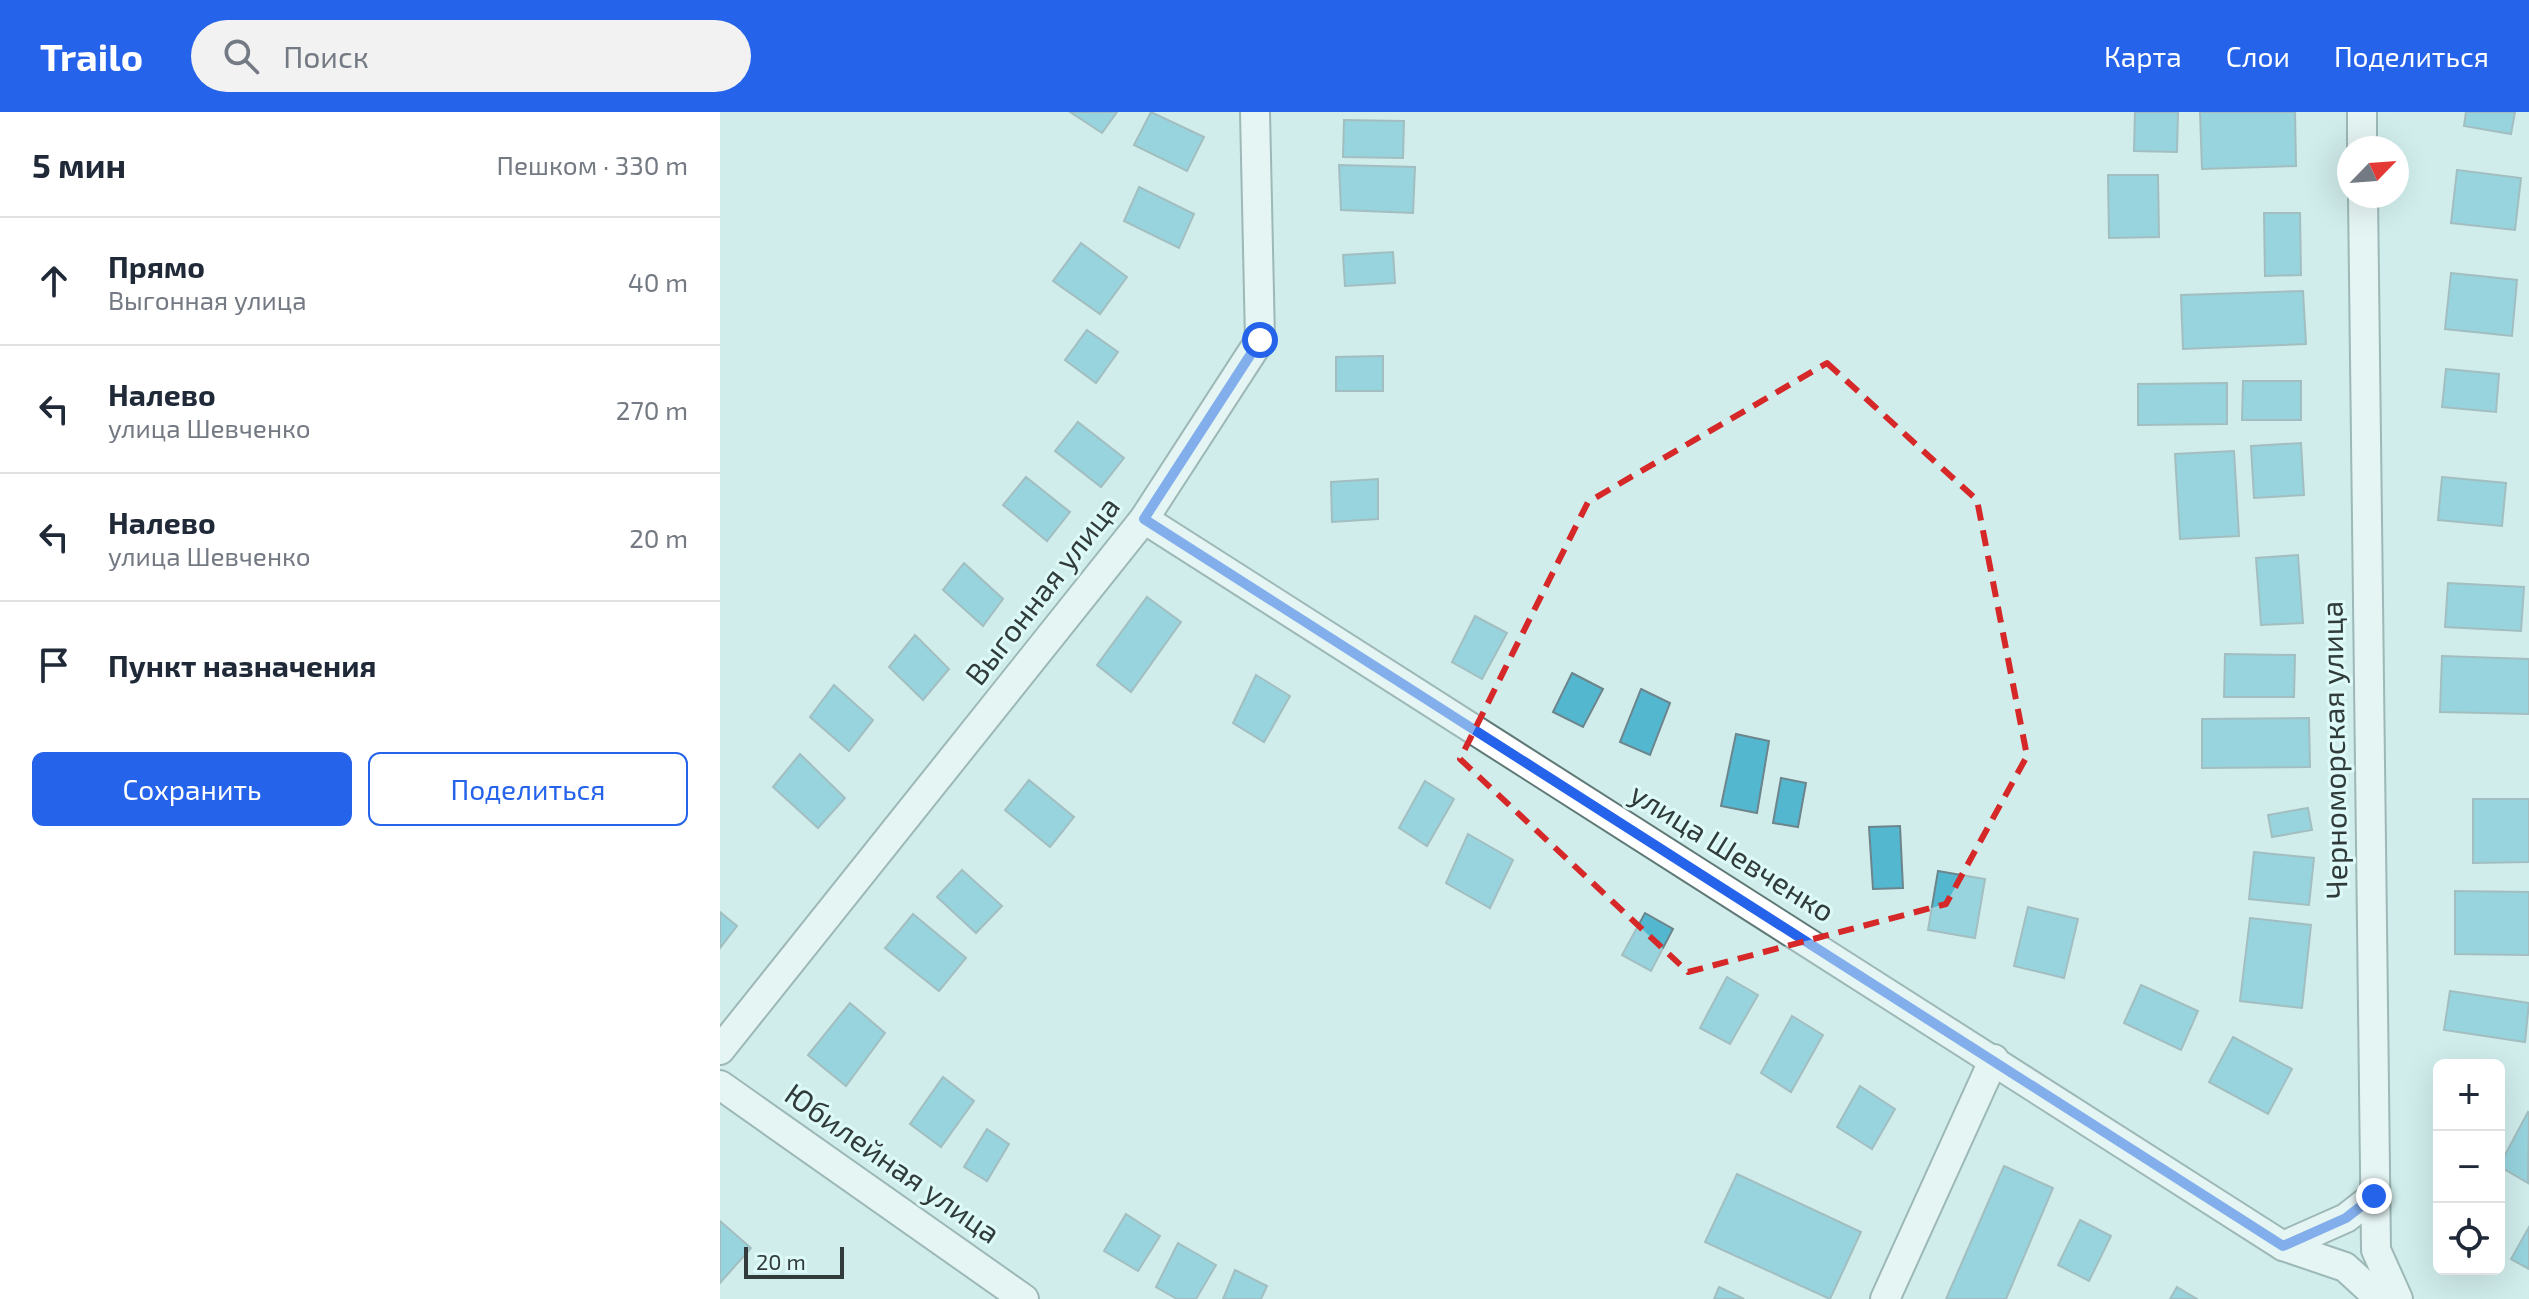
<!DOCTYPE html>
<html lang="ru">
<head>
<meta charset="utf-8">
<style>
  :root { --surface:#fff; --page:#f2f2f3; --text:#1f2937; --muted:#747a83; --line:#e0e1e3; --accent:#2563eb }
  body { margin:0; font-family:"Exo 2",sans-serif; background:var(--page); color:var(--text) }
  .controls { position:absolute; right:24px; bottom:24px; display:grid; overflow:hidden; border-radius:12px; box-shadow:0 8px 32px #0002 }
  .controls button { width:72px; height:72px; display:grid; place-items:center; padding:0; border:0; border-bottom:2px solid var(--line); background:var(--surface); color:var(--text); font:40px sans-serif }
  .compass { position:absolute; left:1617px; top:24px; width:72px; height:72px; border-radius:50%; background:var(--surface); box-shadow:0 8px 32px #0002; rotate:65deg }
  .scale { position:absolute; left:24px; bottom:20px; width:100px; box-sizing:border-box; padding-left:8px; border:4px solid #303b3a; border-top:0; font-size:22px; line-height:28px; white-space:nowrap; color:#303b3a; -webkit-text-stroke:6px #ddfaf8; paint-order:stroke }
  .stop { position:absolute; width:24px; height:24px; margin:-18px; border:6px solid #2563eb; border-radius:50%; background:#fff }
  .stop.end { background:#2563eb; border-color:#fff; box-shadow:0 2px 8px #0008 }
  .list { margin:0; padding:0; list-style:none }
  h2 { display:flex; justify-content:space-between; align-items:center; height:104px; margin:0; padding:0 32px; font-size:34px }
  h2 small { font-size:26px; font-weight:400; color:var(--muted) }
  .list li { display:grid; grid-template-columns:52px 1fr auto; gap:24px; align-items:center; box-sizing:border-box; height:128px; padding:0 32px; border-top:2px solid var(--line) }
  .list b { display:block; font-size:30px; white-space:nowrap }
  .list p { margin:0; font-size:26px; white-space:nowrap; color:var(--muted) }
  .list em { font-size:26px; font-style:normal; color:var(--muted) }
  .actions { display:flex; gap:16px; padding:24px 32px }
  .actions a { flex:1; padding:18px 0; border:2px solid var(--accent); border-radius:12px; text-align:center; font-size:28px; color:var(--accent) }
  .actions .main { background:var(--accent); color:#fff }
  .icon { flex:none; width:44px; height:44px; fill:none; stroke:currentColor; stroke-width:2; stroke-linecap:round; stroke-linejoin:round }
  .map { position:relative; flex:none; width:1809px; height:1187px; overflow:hidden }
  header { display:flex; align-items:center; gap:48px; box-sizing:border-box; height:112px; padding:0 40px; background:var(--accent); color:#fff }
  header strong { font-size:38px }
  nav { display:flex; gap:44px; margin-inline-start:auto; font-size:28px }
  .search { width:560px; height:72px; background:var(--page); display:flex; align-items:center; gap:20px; box-sizing:border-box; padding:0 28px; border-radius:44px; color:var(--muted); font-size:30px }
  main { display:flex }
  aside { flex:1; background:var(--surface) }
  .map>svg:first-child { display:block }
</style>
</head>
<body>
<header>
<strong>Trailo</strong>
<div class="search"><svg class="icon" aria-label="search" viewBox="0 0 24 24"><circle cx="10" cy="10" r="6"/><path d="M15 15l6 6"/></svg>Поиск</div>
<nav><a>Карта</a><a>Слои</a><a>Поделиться</a></nav>
</header>
<main>
<aside>
<h2>5 мин<small>Пешком · 330 m</small></h2>
<ul class="list">
<li><svg class="icon" aria-label="ahead" viewBox="0 0 24 24"><path d="M12 20V5M6 11l6-6 6 6"/></svg><div><b>Прямо</b><p>Выгонная улица</p></div><em>40 m</em></li>
<li><svg class="icon" aria-label="left" viewBox="0 0 24 24"><path d="M17 20v-9H6M10 6l-5 5 5 5"/></svg><div><b>Налево</b><p>улица Шевченко</p></div><em>270 m</em></li>
<li><svg class="icon" aria-label="left" viewBox="0 0 24 24"><path d="M17 20v-9H6M10 6l-5 5 5 5"/></svg><div><b>Налево</b><p>улица Шевченко</p></div><em>20 m</em></li>
<li><svg class="icon" aria-label="arrive" viewBox="0 0 24 24"><path d="M6 21V4h12l-3 4 3 4H6"/></svg><div><b>Пункт назначения</b></div></li>
</ul>
<div class="actions"><a class="main">Сохранить</a><a>Поделиться</a></div>
</aside>
<div class="map">
<svg width="1809" height="1187" viewBox="0 0 1809 1187">
  <rect width="100%" height="100%" fill="#d0edeb"/>
  <!-- building -->
  <g fill="#53b7cf" stroke="#6c858c" stroke-width="2">
    <path d="M350 0H397L382 21Z"/>
    <path d="M431 0 484 25 467 59 414 33Z"/>
    <path d="M1415 0H1458L1457 40 1414 39Z"/>
    <path d="M1480 0H1575L1576 54 1482 57Z"/>
    <path d="M1746 0H1795L1791 22 1744 14Z"/>
    <path d="M624 8 684 9 683 46 623 45Z"/>
    <path d="M619 53 695 55 693 101 621 98Z"/>
    <path d="M1737 58 1801 66 1795 118 1731 111Z"/>
    <path d="M1388 63H1438L1439 125 1389 126Z"/>
    <path d="M419 75 474 102 459 136 404 109Z"/>
    <path d="M1544 101H1580L1581 163 1545 164Z"/>
    <path d="M361 131 407 165 380 202 333 169Z"/>
    <path d="M673 140 675 171 625 174 623 143Z"/>
    <path d="M1731 161 1797 168 1792 224 1725 217Z"/>
    <path d="M1583 179 1586 232 1463 237 1461 183Z"/>
    <path d="M367 218 398 240 376 271 345 248Z"/>
    <path d="M663 244V279H616V245Z"/>
    <path d="M1726 257 1779 262 1776 300 1722 295Z"/>
    <path d="M1523 269H1581V308H1522Z"/>
    <path d="M1507 271V312L1418 313V272Z"/>
    <path d="M358 310 404 346 381 375 335 339Z"/>
    <path d="M1581 331 1584 383 1534 386 1531 334Z"/>
    <path d="M1514 339 1519 424 1460 427 1455 342Z"/>
    <path d="M306 365 350 400 327 429 283 393Z"/>
    <path d="M1722 365 1786 371 1782 414 1718 408Z"/>
    <path d="M658 367V407L612 410 611 370Z"/>
    <path d="M1578 443 1583 511 1541 513 1536 446Z"/>
    <path d="M244 451 283 487 263 514 223 478Z"/>
    <path d="M1728 471 1804 475 1801 519 1725 515Z"/>
    <path d="M427 485 461 510 411 580 377 553Z"/>
    <path d="M755 504 787 521 762 567 732 550Z"/>
    <path d="M195 523 229 557 203 588 169 555Z"/>
    <path d="M1505 542 1575 543 1574 585H1504Z"/>
    <path d="M1722 544 1809 547V602L1720 600Z"/>
    <path d="M852 561 883 577 863 615 833 600Z"/>
    <path d="M536 563 570 584 544 630 513 611Z"/>
    <path d="M114 573 153 608 129 639 90 605Z"/>
    <path d="M921 577 950 591 930 643 900 630Z"/>
    <path d="M1589 606 1590 655 1482 656V607Z"/>
    <path d="M1016 622 1049 629 1037 701 1001 694Z"/>
    <path d="M80 642 125 686 98 716 53 675Z"/>
    <path d="M1061 666 1086 671 1078 715 1053 711Z"/>
    <path d="M309 668 354 705 330 735 285 698Z"/>
    <path d="M705 669 734 687 707 734 679 716Z"/>
    <path d="M1753 687H1809V750L1753 751Z"/>
    <path d="M1588 696 1592 718 1552 725 1548 703Z"/>
    <path d="M1180 714 1183 776 1153 777 1149 715Z"/>
    <path d="M748 722 793 748 770 796 726 771Z"/>
    <path d="M1534 740 1594 746 1589 793 1529 787Z"/>
    <path d="M242 758 282 794 256 821 217 785Z"/>
    <path d="M1218 759 1265 767 1255 826 1208 818Z"/>
    <path d="M1735 779 1809 780V843L1735 842Z"/>
    <path d="M1308 795 1358 807 1344 866 1294 854Z"/>
    <path d="M0 800 17 814 0 836Z"/>
    <path d="M925 801 953 817 931 859 902 843Z"/>
    <path d="M193 802 246 846 219 879 165 836Z"/>
    <path d="M1530 806 1591 813 1582 896 1520 889Z"/>
    <path d="M1007 865 1038 883 1010 932 980 916Z"/>
    <path d="M1421 873 1478 899 1461 938 1404 911Z"/>
    <path d="M1730 879 1809 891 1805 930 1724 918Z"/>
    <path d="M130 891 165 921 126 974 88 943Z"/>
    <path d="M1072 904 1103 923 1071 980 1041 961Z"/>
    <path d="M1513 925 1572 957 1548 1002 1489 970Z"/>
    <path d="M223 965 254 989 221 1035 190 1012Z"/>
    <path d="M1140 974 1175 997 1152 1037 1117 1015Z"/>
    <path d="M1808 1000 1809 1001 1808 1071 1779 1054Z"/>
    <path d="M267 1017 289 1032 267 1069 244 1055Z"/>
    <path d="M1284 1054 1333 1076 1286 1187H1226Z"/>
    <path d="M1017 1062 1141 1120 1110 1187 985 1130Z"/>
    <path d="M406 1102 440 1124 418 1159 384 1139Z"/>
    <path d="M1360 1108 1391 1124 1369 1169 1338 1153Z"/>
    <path d="M0 1109 31 1136 0 1171Z"/>
    <path d="M1809 1115V1157L1791 1147Z"/>
    <path d="M458 1131 496 1153 476 1187H457L436 1175Z"/>
    <path d="M515 1158 547 1174 541 1187H503Z"/>
    <path d="M999 1175 1024 1187H994Z"/>
    <path d="M1457 1175 1477 1187H1450Z"/>
  </g>
  <g fill="none" stroke-linecap="round" stroke-linejoin="round">
    <!-- street casing -->
    <g stroke="#5f7977" stroke-width="32">
      <g id="street">
        <path d="M1642 0V36"/>
        <path d="M1643 84 1656 1138 1678 1187"/>
        <path d="M424 407 1563 1134 1626 1106 1654 1084"/>
        <path d="M0 938 424 407 540 228 535 0"/>
        <path d="M0 973 304 1187"/>
        <path d="M1563 1134 1625 1155 1660 1187"/>
        <path d="M1165 1187 1274 947"/>
      </g>
    </g>
    <!-- street -->
    <use href="#street" stroke="#fff" stroke-width="28"/>
  </g>
  <g fill="none" stroke-linecap="round" stroke-linejoin="round">
    <!-- route -->
    <path stroke="#2563eb" stroke-width="10" d="M540 228 424 407 1563 1134 1626 1106 1654 1084"/>
  </g>
  <!-- marked area -->
  <path d="M0 0H1809V1187H0ZM1107 251 1257 388 1307 644 1226 792 968 860 740 647 868 390Z" fill="#d0edeb" fill-opacity=".55" fill-rule="evenodd"/>
  <path fill="none" stroke="#d62828" stroke-width="6" stroke-dasharray="16 10" stroke-linejoin="round" d="M1107 251 1257 388 1307 644 1226 792 968 860 740 647 868 390Z"/>
  <g text-anchor="middle" stroke-width="6" stroke-linejoin="round" paint-order="stroke">
    <!-- street labels -->
    <g font-size="30" fill="#303b3a" stroke="#ddfaf8">
      <text transform="translate(323 479) rotate(-52)" y="10">Выгонная улица</text>
      <text transform="translate(1615 638) rotate(-91)" y="10">Черноморская улица</text>
      <text transform="translate(1012 741) rotate(32)" y="10">улица Шевченко</text>
      <text transform="translate(172 1052) rotate(35)" y="10">Юбилейная улица</text>
    </g>
  </g>
</svg>
<div class="controls">
<button>+</button>
<button>−</button>
<button><svg class="icon" aria-label="locate" viewBox="0 0 24 24"><circle cx="12" cy="12" r="6"/><path d="M12 2v4M12 18v4M2 12h4M18 12h4"/></svg></button>
</div>
<svg class="compass" viewBox="-18 -18 36 36"><path d="M0-13l5 13h-10z" fill="#e53935"/><path d="M0 13l5-13h-10z" fill="#747a83"/></svg>
<div class="scale">20 m</div>
<div class="stop" style="left:540px;top:228px"></div>
<div class="stop end" style="left:1654px;top:1084px"></div>
</div>
</main>
</body>
</html>
